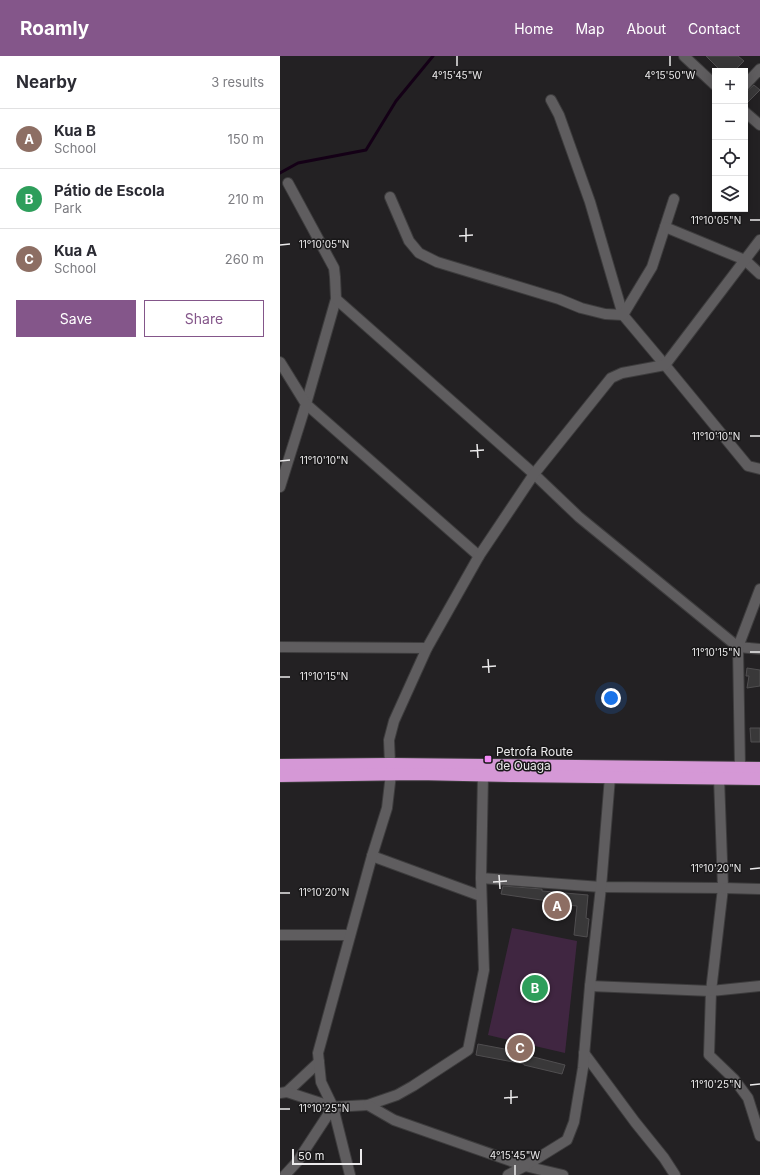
<!DOCTYPE html>
<html lang="en">
<head>
<meta charset="utf-8">
<style>
  :root { --surface:#fff; --page:#f7f7f7; --text:#2b2b33; --muted:#7c7c81; --line:#e1e1e2; --accent:#84568a }
  body { margin:0; font-family:Inter,sans-serif; background:var(--page); color:var(--text) }
  .controls { position:absolute; right:12px; top:12px; display:grid; overflow:hidden; border-radius:0px; box-shadow:0 2px 10px #0003 }
  .controls button { width:36px; height:36px; display:grid; place-items:center; padding:0; border:0; border-bottom:1px solid var(--line); background:var(--surface); color:var(--text); font:20px sans-serif }
  .scale { position:absolute; left:12px; bottom:10px; width:70px; box-sizing:border-box; padding-left:4px; border:2px solid #ebeaeb; border-top:0; font-size:11px; line-height:14px; white-space:nowrap; color:#ebeaeb; -webkit-text-stroke:3px #191819; paint-order:stroke }
  .you { position:absolute; left:331px; top:642px; width:14px; height:14px; margin:-10px; border:3px solid #fff; border-radius:50%; background:#1a73e8; box-shadow:0 0 0 6px #1a73e833 }
  .badge { display:grid; place-items:center; width:26px; height:26px; border-radius:50%; background:var(--accent); color:#fff; font-size:13px; font-weight:700 }
  .pin { position:absolute; translate:-50% -50%; border:2px solid #fff; box-shadow:0 1px 4px #0006 }
  .list { margin:0; padding:0; list-style:none }
  h2 { display:flex; justify-content:space-between; align-items:center; height:52px; margin:0; padding:0 16px; font-size:17px }
  h2 small { font-size:13px; font-weight:400; color:var(--muted) }
  .list li { display:grid; grid-template-columns:26px 1fr auto; gap:12px; align-items:center; box-sizing:border-box; height:60px; padding:0 16px; border-top:1px solid var(--line) }
  .list b { display:block; font-size:15px; white-space:nowrap }
  .list p { margin:0; font-size:13px; white-space:nowrap; color:var(--muted) }
  .list em { font-size:13px; font-style:normal; color:var(--muted) }
  .actions { display:flex; gap:8px; padding:12px 16px }
  .actions a { flex:1; padding:9px 0; border:1px solid var(--accent); border-radius:0px; text-align:center; font-size:14px; color:var(--accent) }
  .actions .main { background:var(--accent); color:#fff }
  .icon { flex:none; width:22px; height:22px; fill:none; stroke:currentColor; stroke-width:2; stroke-linecap:round; stroke-linejoin:round }
  .map { position:relative; flex:none; width:480px; height:1119px; overflow:hidden }
  header { display:flex; align-items:center; gap:24px; box-sizing:border-box; height:56px; padding:0 20px; background:var(--accent); color:#fff }
  header strong { font-size:19px }
  nav { display:flex; gap:22px; margin-inline-start:auto; font-size:14px }
  main { display:flex }
  aside { flex:1; background:var(--surface) }
  .map>svg:first-child { display:block }
</style>
</head>
<body>
<header>
<strong>Roamly</strong>
<nav><a>Home</a><a>Map</a><a>About</a><a>Contact</a></nav>
</header>
<main>
<aside>
<h2>Nearby<small>3 results</small></h2>
<ul class="list">
<li><span class="badge" style="background:#8d6e63">A</span><div><b>Kua B</b><p>School</p></div><em>150 m</em></li>
<li><span class="badge" style="background:#2e9e5b">B</span><div><b>Pátio de Escola</b><p>Park</p></div><em>210 m</em></li>
<li><span class="badge" style="background:#8d6e63">C</span><div><b>Kua A</b><p>School</p></div><em>260 m</em></li>
</ul>
<div class="actions"><a class="main">Save</a><a>Share</a></div>
</aside>
<div class="map">
<svg width="480" height="1119" viewBox="0 0 480 1119">
  <rect width="100%" height="100%" fill="#232123"/>
  <!-- green -->
  <path fill="#402641" d="M232 872 297 885 285 997 208 979Z"/>
  <g fill="none" stroke-linecap="round" stroke-linejoin="round">
    <!-- stream -->
    <path stroke="#140016" stroke-width="3" d="M0 117 18 107 86 94 116 45 153 0"/>
  </g>
  <!-- building -->
  <g fill="#393839" stroke="#504e50">
    <path d="M426 0H458L464 5 454 15H441Z"/>
    <path d="M474 29 480 34 465 49V37Z"/>
    <path d="M467 612 480 614V630L467 632 469 620H466Z"/>
    <path d="M470 672H480V686H471Z"/>
    <path d="M223 830 262 833V835L308 839 306 862 309 863 307 881 294 879 297 850 268 847V845L221 838Z"/>
    <path d="M198 988 235 995 234 996 285 1009 282 1018 244 1009V1008L196 999Z"/>
  </g>
  <g fill="none" stroke-linecap="round" stroke-linejoin="round">
    <!-- street casing -->
    <g stroke="#3d3c3d" stroke-width="12">
      <g id="street">
        <path d="M404 0 435 29"/>
        <path d="M465 29 480 13"/>
        <path d="M271 44 279 59 310 146 343 259 385 309 468 410 480 413"/>
        <path d="M465 56 480 69"/>
        <path d="M8 127 54 212 55 221 56 243 26 348 199 500"/>
        <path d="M110 141 129 185 139 197 157 206 279 243 301 252 325 258 343 259 372 211 394 143"/>
        <path d="M385 171 465 204 480 218"/>
        <path d="M56 243 254 418 299 461 458 591 480 593"/>
        <path d="M0 306 26 348 0 431"/>
        <path d="M0 591 147 592"/>
        <path d="M110 708 109 684 114 665 147 592 199 500 254 418 331 322 342 317 385 309 480 184"/>
        <path d="M460 711 458 591 480 533"/>
        <path d="M439 722 443 832 431 935 429 999 454 1023 468 1042 480 1080"/>
        <path d="M92 800 201 840"/>
        <path d="M201 822 321 831 443 832 480 833"/>
        <path d="M0 879H70"/>
        <path d="M310 930 431 935 480 930"/>
        <path d="M304 997 355 1066 384 1102 395 1119"/>
        <path d="M7 1036 39 1006"/>
        <path d="M0 1037 7 1036 53 1051 88 1049 117 1039 133 1030 188 994 204 914 201 822 203 719"/>
        <path d="M88 1049 114 1064 245 1110 283 1119"/>
        <path d="M5 1119 17 1106 53 1051"/>
        <path d="M70 1119 53 1051 41 1026 38 997 92 800 107 752 111 718"/>
        <path d="M228 1119 245 1110 287 1084 294 1066 303 1012 310 930 321 831 330 721"/>
      </g>
    </g>
    <!-- highway casing -->
    <g stroke="#3d3c3d" stroke-width="14">
      <g id="highway">
        <path d="M0 709 110 708 480 712"/>
        <path d="M0 720 137 718 233 720 480 723"/>
      </g>
    </g>
    <!-- street -->
    <use href="#street" stroke="#5f5d5f" stroke-width="10"/>
    <!-- highway -->
    <use href="#highway" stroke="#d598d6" stroke-width="12"/>
  </g>
  <!-- ticks -->
  <path fill="none" stroke="#ebeaeb" stroke-width="1.5" d="M177 0V10M390 0V10M470 164H480M186 172V186M179 180 193 179M0 189 10 188M470 380H480M197 388 198 402M190 395 204 394M0 405 10 404M470 596H480M208 603 209 617M202 611 216 610M0 621H10M470 813 480 812M219 819 220 833M213 826 227 825M0 837H10M470 1029 480 1028M231 1034V1048M224 1042 238 1041M0 1053H10M235 1109V1119"/>
  <!-- markers -->
  <rect fill="#f18af4" stroke="#191819" stroke-width="1.5" x="204" y="699" width="8" height="8" rx="2"/>
  <g text-anchor="middle" stroke-width="3" stroke-linejoin="round" paint-order="stroke">
    <!-- poi labels -->
    <g font-size="12" fill="#ebeaeb" stroke="#191819" text-anchor="start">
      <text x="216" y="700">Petrofa Route<tspan x="216" dy="14">de Ouaga</tspan></text>
    </g>
  </g>
  <g font-size="10" text-anchor="middle" fill="#ebeaeb" stroke="#191819" stroke-width="3" stroke-linejoin="round" paint-order="stroke">
    <text x="177" y="23">4°15'45"W</text>
    <text x="390" y="23">4°15'50"W</text>
    <text x="436" y="168">11°10'05"N</text>
    <text x="44" y="192">11°10'05"N</text>
    <text x="436" y="384">11°10'10"N</text>
    <text x="44" y="408">11°10'10"N</text>
    <text x="436" y="600">11°10'15"N</text>
    <text x="44" y="624">11°10'15"N</text>
    <text x="436" y="816">11°10'20"N</text>
    <text x="44" y="840">11°10'20"N</text>
    <text x="436" y="1032">11°10'25"N</text>
    <text x="44" y="1056">11°10'25"N</text>
    <text x="235" y="1103">4°15'45"W</text>
  </g>
</svg>
<div class="controls">
<button>+</button>
<button>−</button>
<button><svg class="icon" aria-label="locate" viewBox="0 0 24 24"><circle cx="12" cy="12" r="6"/><path d="M12 2v4M12 18v4M2 12h4M18 12h4"/></svg></button>
<button><svg class="icon" aria-label="layers" viewBox="0 0 24 24"><path d="M12 4l9 5-9 5-9-5zM3 14l9 5 9-5"/></svg></button>
</div>
<div class="scale">50 m</div>
<div class="you"></div>
<div class="pin badge" style="left:277px;top:850px;background:#8d6e63">A</div>
<div class="pin badge" style="left:255px;top:932px;background:#2e9e5b">B</div>
<div class="pin badge" style="left:240px;top:992px;background:#8d6e63">C</div>
</div>
</main>
</body>
</html>
